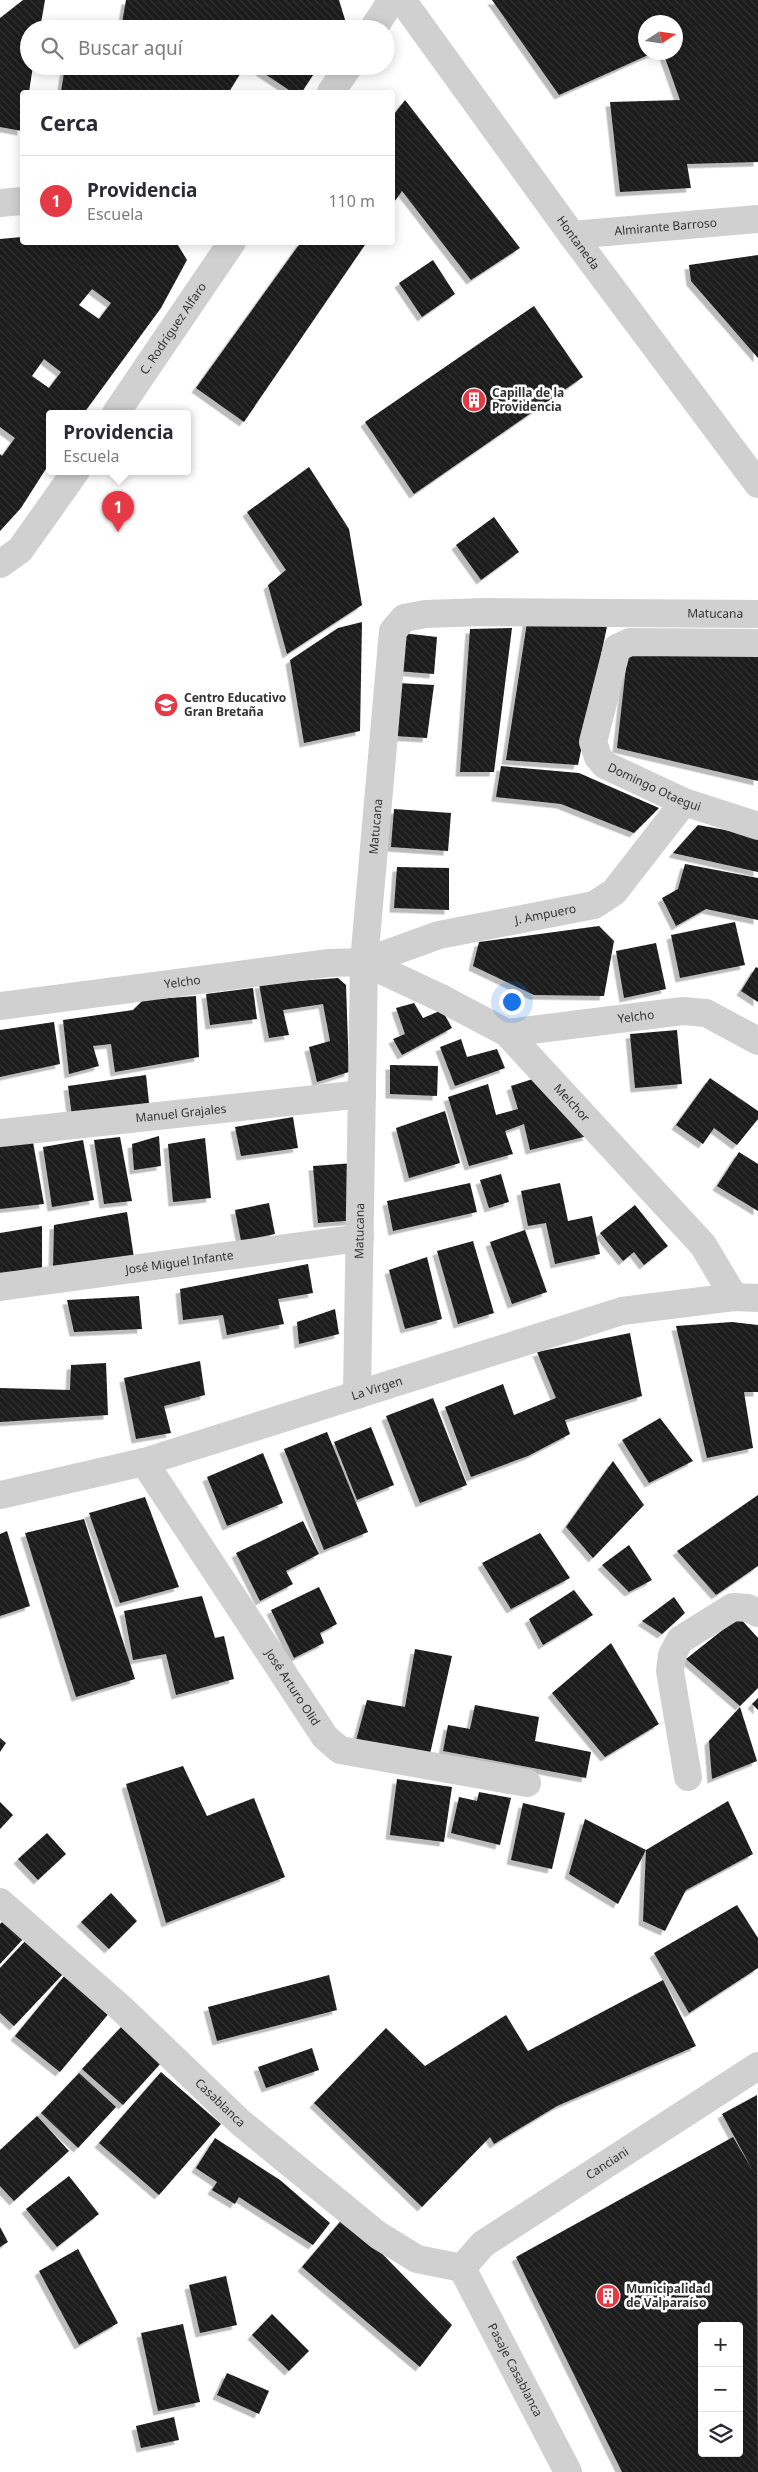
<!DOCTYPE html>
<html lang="es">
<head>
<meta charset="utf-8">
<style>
  :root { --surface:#fff; --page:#f7f7f7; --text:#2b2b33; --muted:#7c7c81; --line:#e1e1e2; --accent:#e63946 }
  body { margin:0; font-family:"Noto Sans",sans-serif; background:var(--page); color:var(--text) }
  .controls { position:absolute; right:15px; bottom:15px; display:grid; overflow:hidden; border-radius:5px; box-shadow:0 2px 12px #0003 }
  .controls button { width:45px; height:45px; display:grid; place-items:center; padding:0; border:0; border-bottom:1px solid var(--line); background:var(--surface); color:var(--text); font:25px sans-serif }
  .compass { position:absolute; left:638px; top:15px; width:45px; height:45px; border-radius:50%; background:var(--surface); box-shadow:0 2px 12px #0003; rotate:78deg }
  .you { position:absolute; left:511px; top:1001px; width:18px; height:18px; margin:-12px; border:4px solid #fff; border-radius:50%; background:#1a73e8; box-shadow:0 0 0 8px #1a73e833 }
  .badge { display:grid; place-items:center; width:32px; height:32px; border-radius:50%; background:var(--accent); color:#fff; font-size:16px; font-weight:700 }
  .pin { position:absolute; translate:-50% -41px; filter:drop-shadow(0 1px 2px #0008) }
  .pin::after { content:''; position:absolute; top:26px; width:18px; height:15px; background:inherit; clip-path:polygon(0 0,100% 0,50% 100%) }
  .popup { position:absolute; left:46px; top:410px; width:145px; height:65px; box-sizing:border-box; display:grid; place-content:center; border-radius:5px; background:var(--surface); filter:drop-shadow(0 1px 4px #0005); font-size:16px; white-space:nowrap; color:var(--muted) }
  .popup b { font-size:19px; color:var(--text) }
  .popup::after { content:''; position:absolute; left:50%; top:100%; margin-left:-10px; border:10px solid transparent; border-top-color:var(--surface) }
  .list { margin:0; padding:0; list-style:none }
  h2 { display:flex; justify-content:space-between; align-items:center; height:65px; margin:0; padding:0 20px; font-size:21px }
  h2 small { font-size:16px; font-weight:400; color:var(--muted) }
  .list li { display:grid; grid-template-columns:32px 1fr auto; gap:15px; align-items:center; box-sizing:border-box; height:90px; padding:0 20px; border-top:1px solid var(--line) }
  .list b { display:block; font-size:19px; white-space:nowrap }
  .list p { margin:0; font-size:16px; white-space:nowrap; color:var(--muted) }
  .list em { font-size:16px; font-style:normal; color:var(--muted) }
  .icon { flex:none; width:28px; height:28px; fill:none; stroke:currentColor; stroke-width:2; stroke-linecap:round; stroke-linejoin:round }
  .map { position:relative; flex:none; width:758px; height:2472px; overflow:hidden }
  .search { position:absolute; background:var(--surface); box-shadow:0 2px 12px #0003; left:20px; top:20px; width:375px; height:55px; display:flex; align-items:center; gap:12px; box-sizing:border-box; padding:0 18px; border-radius:28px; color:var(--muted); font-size:19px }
  .panel { position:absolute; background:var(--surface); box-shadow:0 2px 12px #0003; left:20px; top:90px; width:375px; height:155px; border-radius:5px }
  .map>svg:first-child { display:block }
</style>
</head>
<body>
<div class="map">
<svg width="758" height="2472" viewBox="0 0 758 2472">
  <defs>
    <pattern id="building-back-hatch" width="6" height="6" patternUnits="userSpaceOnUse" patternTransform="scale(1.25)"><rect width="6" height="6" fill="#1a1a1a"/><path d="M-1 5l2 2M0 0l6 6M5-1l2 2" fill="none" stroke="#333"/></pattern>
    <filter id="shadow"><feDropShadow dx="-4.5" dy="4.5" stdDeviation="0" flood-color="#0004"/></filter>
  </defs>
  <rect width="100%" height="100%" fill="#fff"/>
  <!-- building -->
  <g fill="url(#building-back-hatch)" fill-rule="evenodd" filter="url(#shadow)">
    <path d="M23 0H45L40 29H29V66H33L29 92H22V131L0 127V18Z"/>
    <path d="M126 0H339L346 23 342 29H121Z"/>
    <path d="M492 0H758V162L687 164 691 188 620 192 610 102 680 100 663 52H676V22H646V52H655L559 95Z"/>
    <path d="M65 66H245L229 92H61Z"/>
    <path d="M253 66H319L302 92H292Z"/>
    <path d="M405 100 520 248 471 280 402 191 392 205V117Z"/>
    <path d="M22 237V242H176L187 260 161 308 84 413H49V464L21 508 0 531V454L2 456 15 438 0 427V239ZM92 289 111 303 99 319 79 305ZM44 359 61 372 49 388 32 376Z"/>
    <path d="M301 242H367L244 422 196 388Z"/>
    <path d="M758 255V358L691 281 689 265Z"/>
    <path d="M433 260 455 294 422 317 399 283Z"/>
    <path d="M534 306 583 377 414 494 365 422Z"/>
    <path d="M309 467 349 529 362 605 287 654 268 585 286 570 247 512Z"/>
    <path d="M494 517 519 552 481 580 456 545Z"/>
    <path d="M528 616 609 617 578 765 506 760Z"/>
    <path d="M362 622 360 731 304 743 290 660 338 628Z"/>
    <path d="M512 628 494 772H460L470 629Z"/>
    <path d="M402 633 437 637 434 674 397 671Z"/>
    <path d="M628 649 758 655V781L617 748Z"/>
    <path d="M398 683 434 685 427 738 395 736Z"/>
    <path d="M501 766 579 773 659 808 634 833 561 804 496 797Z"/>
    <path d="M394 809 451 813 448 851 391 847Z"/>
    <path d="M698 825 758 836V872L673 853Z"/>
    <path d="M685 864 758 878V920L706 909 676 926 662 898 678 889Z"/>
    <path d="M397 867 449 868V910L394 908Z"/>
    <path d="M735 922 745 965 680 978 671 935Z"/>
    <path d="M599 926 614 941 604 996 534 995 473 966 479 942Z"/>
    <path d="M656 943 666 989 624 998 616 951Z"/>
    <path d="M756 967 758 968V1002L741 991Z"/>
    <path d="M338 978 346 985 349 1072 317 1082 309 1047 330 1041 323 1004 283 1010 289 1035 269 1038 259 984Z"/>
    <path d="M253 988 257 1019 210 1025 206 994Z"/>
    <path d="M196 996 199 1057 115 1072 111 1044 93 1046 99 1066 69 1074 63 1020 133 1010 143 1000Z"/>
    <path d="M414 1003 423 1018 442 1010 452 1028 402 1055 393 1039 405 1034 396 1008Z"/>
    <path d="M54 1022 60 1064 0 1077V1030Z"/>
    <path d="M677 1030 682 1084 635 1088 630 1034Z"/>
    <path d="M461 1039 467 1057 497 1049 505 1068 455 1086 440 1047Z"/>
    <path d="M390 1065 438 1066 437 1096 390 1094Z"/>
    <path d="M146 1075 149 1103 72 1116 68 1086Z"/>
    <path d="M542 1076 588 1136 530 1150 524 1124 505 1131 513 1154 469 1166 448 1097 488 1084 496 1115 518 1109 511 1086Z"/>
    <path d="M710 1078 758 1111V1119L737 1145 714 1128 703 1144 676 1125Z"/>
    <path d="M445 1111 460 1163 409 1178 396 1128Z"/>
    <path d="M293 1117 298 1148 241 1156 235 1127Z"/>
    <path d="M159 1136 161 1166 134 1170 132 1144Z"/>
    <path d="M120 1137 132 1201 104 1204 94 1140Z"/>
    <path d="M205 1138 211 1198 173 1202 168 1144Z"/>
    <path d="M83 1140 94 1200 52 1207 43 1147Z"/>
    <path d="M33 1142 44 1204 0 1209V1146Z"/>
    <path d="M739 1152 758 1164V1211L717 1186Z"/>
    <path d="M354 1163 358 1220 318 1223 313 1166Z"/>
    <path d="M501 1174 509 1202 489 1208 480 1180Z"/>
    <path d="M470 1183 477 1212 393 1231 387 1201Z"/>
    <path d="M560 1183 568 1221 592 1216 600 1254 555 1264 546 1223 528 1226 521 1191Z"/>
    <path d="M269 1203 275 1234 241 1241 235 1210Z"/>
    <path d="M635 1205 668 1246 644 1265 634 1252 623 1261 600 1233Z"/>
    <path d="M127 1212 134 1258 53 1269 54 1225Z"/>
    <path d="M42 1226V1270L0 1277V1233Z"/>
    <path d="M525 1230 547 1292 512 1304 490 1242Z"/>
    <path d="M473 1241 494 1313 458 1324 437 1251Z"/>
    <path d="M427 1257 442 1319 405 1329 389 1270Z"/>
    <path d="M308 1264 313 1293 278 1299 284 1324 227 1335 223 1315 183 1320 180 1289Z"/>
    <path d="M139 1296 142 1329 74 1332 67 1300Z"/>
    <path d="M335 1309 339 1334 299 1344 297 1322Z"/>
    <path d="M732 1322 758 1325V1392H744L753 1448 707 1458 676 1326Z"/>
    <path d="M630 1333 642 1396 565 1420 570 1434 528 1456 471 1477 445 1407 503 1384 514 1415 556 1398 537 1352Z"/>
    <path d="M200 1361 205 1395 164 1406 171 1433 136 1439 124 1378Z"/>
    <path d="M106 1363 108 1415 0 1422V1388L70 1390 71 1365Z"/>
    <path d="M433 1398 467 1485 420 1503 386 1416Z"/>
    <path d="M660 1418 693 1461 649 1483 622 1440Z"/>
    <path d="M371 1427 394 1485 357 1500 334 1442Z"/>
    <path d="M327 1432 368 1532 324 1550 284 1449Z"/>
    <path d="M263 1453 283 1503 227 1526 207 1477Z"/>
    <path d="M613 1461 644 1505 593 1558 566 1527Z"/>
    <path d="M758 1495V1566L716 1595 677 1551Z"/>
    <path d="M145 1497 179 1587 120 1603 89 1513Z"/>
    <path d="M84 1519 135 1679 76 1697 25 1533Z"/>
    <path d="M303 1521 319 1554 286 1571 293 1584 260 1601 236 1553Z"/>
    <path d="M7 1531 30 1606 0 1616V1534Z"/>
    <path d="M540 1533 570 1578 511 1609 482 1563Z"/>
    <path d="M629 1545 652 1580 629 1592 602 1565Z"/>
    <path d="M319 1587 337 1624 320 1633 324 1643 294 1658 271 1610Z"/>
    <path d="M574 1590 593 1615 543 1645 529 1619Z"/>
    <path d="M202 1596 215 1638 224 1636 234 1679 176 1695 166 1654 133 1660 124 1611Z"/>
    <path d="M674 1597 685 1613 662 1634 642 1621Z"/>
    <path d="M739 1617 758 1638V1688L740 1706 686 1659Z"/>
    <path d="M611 1643 659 1724 605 1757 552 1693Z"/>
    <path d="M415 1649 452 1656 430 1754 355 1744 367 1700 405 1707Z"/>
    <path d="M758 1698V1710L752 1704Z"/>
    <path d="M475 1705 539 1717 535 1741 591 1752 586 1778 443 1751 448 1725 470 1729Z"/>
    <path d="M740 1707 757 1761 712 1779 709 1741Z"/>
    <path d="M0 1738 6 1743 0 1752Z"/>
    <path d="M183 1766 207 1816 254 1798 285 1877 166 1923 126 1784Z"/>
    <path d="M397 1779 452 1787 444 1842 390 1835Z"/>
    <path d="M479 1792 511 1798 500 1845 451 1833 459 1797 477 1801Z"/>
    <path d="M728 1801 753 1854 686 1890 665 1931 643 1921 646 1850Z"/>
    <path d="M0 1802 13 1815 0 1829Z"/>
    <path d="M523 1803 565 1813 552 1869 511 1860Z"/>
    <path d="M585 1819 646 1850 618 1904 569 1874Z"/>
    <path d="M47 1833 66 1854 38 1880 18 1859Z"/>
    <path d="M111 1893 137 1921 109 1949 81 1922Z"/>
    <path d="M737 1905 758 1938V1968L689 2013 654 1953Z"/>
    <path d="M4 1920 24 1938 0 1964V1924Z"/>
    <path d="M28 1938 64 1973 14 2026 0 2013V1968Z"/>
    <path d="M65 1975 110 2012 60 2072 15 2036Z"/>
    <path d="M329 1975 337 2010 217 2041 208 2007Z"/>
    <path d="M663 1980 696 2046 557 2106 494 2144 490 2137 422 2207 314 2103 386 2028 425 2066 506 2015 528 2051Z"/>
    <path d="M122 2026 162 2062 123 2105 82 2069Z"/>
    <path d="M312 2048 319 2070 266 2088 258 2067Z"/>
    <path d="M161 2072 221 2124 159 2195 99 2143Z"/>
    <path d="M79 2073 116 2107 78 2148 41 2113Z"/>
    <path d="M757 2095 758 2472H622L516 2257 733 2137 753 2171 722 2114ZM702 2326H739V2453H702Z"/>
    <path d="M37 2116 69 2151 14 2201 0 2186V2150Z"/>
    <path d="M215 2138 280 2180 330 2223 313 2245 239 2197 235 2204 212 2190 217 2182 196 2168Z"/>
    <path d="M69 2176 99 2214 57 2247 26 2209Z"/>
    <path d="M345 2216 452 2325 420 2367 302 2267Z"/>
    <path d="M0 2227 8 2242 0 2247Z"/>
    <path d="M78 2249 118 2323 79 2345 39 2271Z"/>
    <path d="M226 2276 237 2325 200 2333 189 2285Z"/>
    <path d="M272 2314 309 2351 289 2371 252 2335Z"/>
    <path d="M183 2324 200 2402 158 2411 141 2333Z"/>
    <path d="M227 2373 269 2391 259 2414 217 2395Z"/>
    <path d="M174 2417 179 2440 141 2448 136 2426Z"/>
  </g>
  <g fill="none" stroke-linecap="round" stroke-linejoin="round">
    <!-- minor -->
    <g stroke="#d0d0d0" stroke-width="28">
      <path id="s1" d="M402 0 572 235 758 484"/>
      <path d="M373 29 392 0"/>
      <path d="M331 92 349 66"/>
      <path d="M0 203 22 201"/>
      <path id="s2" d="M572 235 758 219"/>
      <path id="s3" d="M116 413 232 242"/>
      <path d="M0 564 20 550 76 471"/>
      <path id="s4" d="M758 643 630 642 617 648 593 742 598 757 605 765 684 802 758 826"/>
      <path id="s5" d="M364 962 443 999 507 1033 703 1245 734 1297"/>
      <path id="s6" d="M0 1006 329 963 364 962 439 935 594 905 614 892 684 802"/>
      <path id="s7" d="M507 1033 683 1011 706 1013 758 1041"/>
      <path id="s8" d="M0 1133 362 1094"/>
      <path id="s9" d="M0 1287 360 1238"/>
      <path id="s10" d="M357 1395 364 962 393 631 404 618 425 614 485 612 758 614"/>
      <path id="s11" d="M144 1462 325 1737 340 1750 527 1783"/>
      <path id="s12" d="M0 1495 144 1462 622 1311 734 1297 758 1298"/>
      <path d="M688 1777 670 1671 672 1655 680 1640 733 1607 748 1608 758 1613"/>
      <path id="s13" d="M0 1902 122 2009 241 2123 378 2235 417 2259 462 2268"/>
      <path id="s14" d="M462 2268 483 2244 758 2066"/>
      <path id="s15" d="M462 2268 568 2472"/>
    </g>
  </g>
  <!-- icons -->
  <defs>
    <g id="building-disc" transform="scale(1.25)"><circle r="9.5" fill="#e63946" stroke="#fff"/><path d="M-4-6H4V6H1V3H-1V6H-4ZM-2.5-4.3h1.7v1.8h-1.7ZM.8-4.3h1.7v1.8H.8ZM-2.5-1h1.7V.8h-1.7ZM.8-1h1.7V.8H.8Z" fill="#fff"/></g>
    <g id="university-disc" transform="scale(1.25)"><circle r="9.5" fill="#e63946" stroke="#fff"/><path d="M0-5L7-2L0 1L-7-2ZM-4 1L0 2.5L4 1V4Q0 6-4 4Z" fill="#fff"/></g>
  </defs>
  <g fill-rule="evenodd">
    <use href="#building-disc" x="474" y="400"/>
    <use href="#university-disc" x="166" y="705"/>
    <use href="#building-disc" x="608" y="2296"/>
  </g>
  <g text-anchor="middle" stroke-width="5" stroke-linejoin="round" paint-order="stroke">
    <!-- street labels -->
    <g font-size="12" fill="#333" stroke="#fff">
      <text dy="4" stroke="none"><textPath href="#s2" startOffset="94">Almirante Barroso</textPath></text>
      <text dy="4" stroke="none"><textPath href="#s1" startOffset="300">Hontaneda</textPath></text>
      <text dy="4" stroke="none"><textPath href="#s3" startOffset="102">C. Rodríguez Alfaro</textPath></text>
      <text dy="4" stroke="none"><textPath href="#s10" startOffset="1094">Matucana</textPath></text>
      <text dy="4" stroke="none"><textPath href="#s4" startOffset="320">Domingo Otaegui</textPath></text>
      <text dy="4" stroke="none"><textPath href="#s10" startOffset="569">Matucana</textPath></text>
      <text dy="4" stroke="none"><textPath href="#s6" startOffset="555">J. Ampuero</textPath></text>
      <text dy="4" stroke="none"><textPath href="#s6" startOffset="184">Yelcho</textPath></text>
      <text dy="4" stroke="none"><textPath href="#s7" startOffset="130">Yelcho</textPath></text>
      <text dy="4" stroke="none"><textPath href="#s5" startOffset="255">Melchor</textPath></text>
      <text dy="4" stroke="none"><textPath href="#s8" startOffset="182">Manuel Grajales</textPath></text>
      <text dy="4" stroke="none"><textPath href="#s10" startOffset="164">Matucana</textPath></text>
      <text dy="4" stroke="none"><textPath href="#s9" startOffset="181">José Miguel Infante</textPath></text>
      <text dy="4" stroke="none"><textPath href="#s12" startOffset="392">La Virgen</textPath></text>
      <text dy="4" stroke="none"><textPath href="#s11" startOffset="270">José Arturo Olid</textPath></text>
      <text dy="4" stroke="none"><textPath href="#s13" startOffset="298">Casablanca</textPath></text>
      <text dy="4" stroke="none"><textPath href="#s14" startOffset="180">Canciani</textPath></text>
      <text dy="4" stroke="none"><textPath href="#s15" startOffset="115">Pasaje Casablanca</textPath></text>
    </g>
    <!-- poi labels -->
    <g font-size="12" font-weight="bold" fill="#333" stroke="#fff" text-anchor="start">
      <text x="492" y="397">Capilla de la<tspan x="492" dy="14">Providencia</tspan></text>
      <text x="184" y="702">Centro Educativo<tspan x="184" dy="14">Gran Bretaña</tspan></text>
      <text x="626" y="2293">Municipalidad<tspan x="626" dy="14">de Valparaíso</tspan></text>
    </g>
  </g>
</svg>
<div class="controls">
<button>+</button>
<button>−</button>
<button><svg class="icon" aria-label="layers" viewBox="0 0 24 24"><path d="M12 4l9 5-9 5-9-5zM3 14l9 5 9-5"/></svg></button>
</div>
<svg class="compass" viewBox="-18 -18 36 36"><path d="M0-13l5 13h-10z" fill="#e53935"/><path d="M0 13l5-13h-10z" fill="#7c7c81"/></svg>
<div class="you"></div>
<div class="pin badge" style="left:118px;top:532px">1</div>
<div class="popup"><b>Providencia</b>Escuela</div>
<div class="search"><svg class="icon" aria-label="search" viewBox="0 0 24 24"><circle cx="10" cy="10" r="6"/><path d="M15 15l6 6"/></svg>Buscar aquí</div>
<section class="panel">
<h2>Cerca<small></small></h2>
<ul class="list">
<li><span class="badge">1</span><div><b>Providencia</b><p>Escuela</p></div><em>110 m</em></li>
</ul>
</section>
</div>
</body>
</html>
